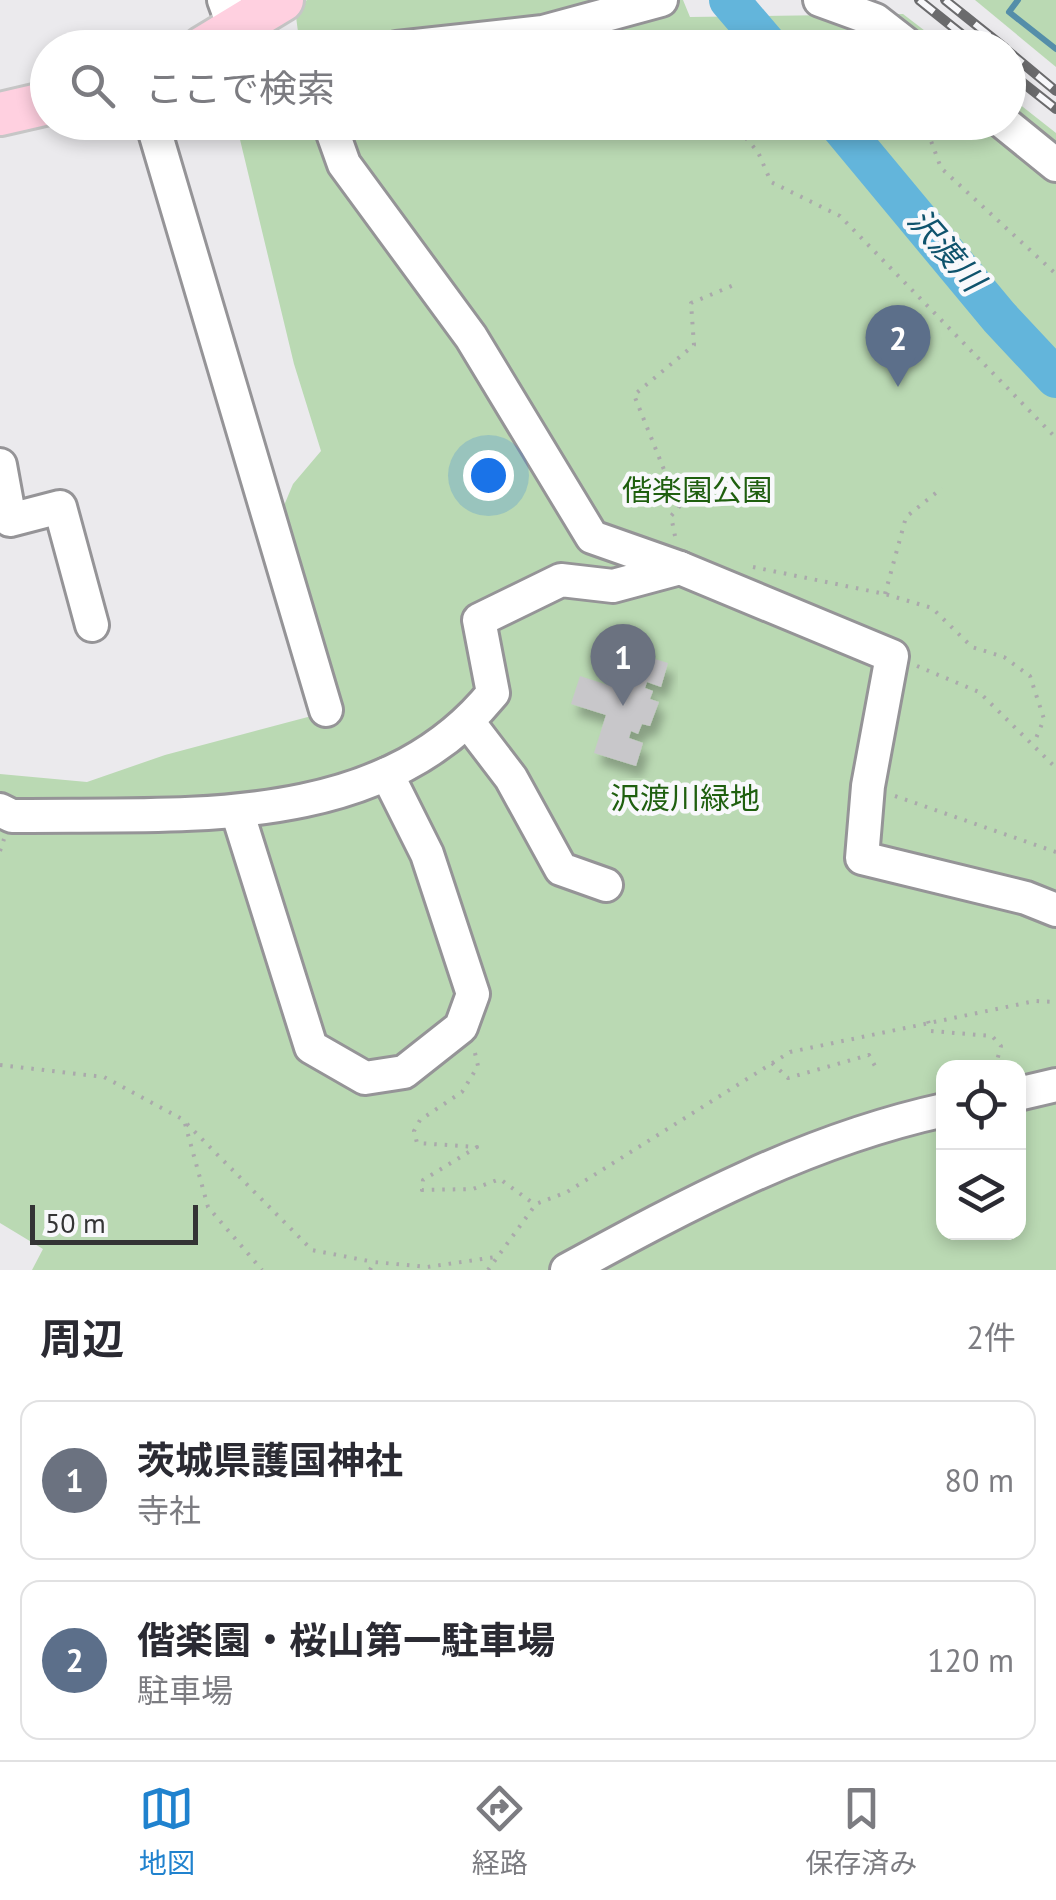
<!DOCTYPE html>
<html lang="ja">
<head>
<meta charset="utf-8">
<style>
  :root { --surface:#fff; --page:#f7f7f7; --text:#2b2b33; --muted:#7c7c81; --line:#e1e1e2; --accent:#2082ce }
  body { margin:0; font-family:"PT Sans","Noto Sans JP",sans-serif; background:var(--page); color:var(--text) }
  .controls { position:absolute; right:30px; bottom:30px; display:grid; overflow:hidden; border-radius:20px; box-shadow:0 5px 15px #0003 }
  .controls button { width:90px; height:90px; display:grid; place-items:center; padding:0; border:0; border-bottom:2px solid var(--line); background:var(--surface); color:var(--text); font:50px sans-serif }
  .scale { position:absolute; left:30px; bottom:25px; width:168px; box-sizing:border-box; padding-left:10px; border:5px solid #343435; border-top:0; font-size:28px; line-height:35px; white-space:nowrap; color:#343435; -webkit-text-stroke:8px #f8f8fb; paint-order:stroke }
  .you { position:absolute; left:488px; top:475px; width:35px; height:35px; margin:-25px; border:8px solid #fff; border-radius:50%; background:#1a73e8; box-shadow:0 0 0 15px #1a73e833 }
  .badge { display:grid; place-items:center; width:65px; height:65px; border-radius:50%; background:var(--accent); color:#fff; font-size:32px; font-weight:700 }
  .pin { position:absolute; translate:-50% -82px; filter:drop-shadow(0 2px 5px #0008) }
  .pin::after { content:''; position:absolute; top:52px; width:35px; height:30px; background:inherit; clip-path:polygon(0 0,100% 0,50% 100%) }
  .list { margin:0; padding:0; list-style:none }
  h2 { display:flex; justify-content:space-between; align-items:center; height:130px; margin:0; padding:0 40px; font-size:42px }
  h2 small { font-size:32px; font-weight:400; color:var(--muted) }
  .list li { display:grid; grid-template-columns:65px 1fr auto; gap:30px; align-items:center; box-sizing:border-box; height:160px; margin:0 20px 20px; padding:0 20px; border:2px solid var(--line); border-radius:20px }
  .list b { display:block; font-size:38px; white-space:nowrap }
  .list p { margin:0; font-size:32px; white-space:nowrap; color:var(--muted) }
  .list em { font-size:32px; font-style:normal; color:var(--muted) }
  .icon { flex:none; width:55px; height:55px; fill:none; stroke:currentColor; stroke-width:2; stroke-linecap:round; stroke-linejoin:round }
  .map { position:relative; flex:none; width:1056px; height:1270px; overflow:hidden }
  .search { position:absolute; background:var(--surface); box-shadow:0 5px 15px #0003; left:30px; right:30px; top:30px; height:110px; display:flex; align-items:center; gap:25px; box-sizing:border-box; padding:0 35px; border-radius:55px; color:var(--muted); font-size:38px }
  .sheet { height:490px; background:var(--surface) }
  nav { display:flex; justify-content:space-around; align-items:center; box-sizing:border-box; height:140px; border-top:2px solid var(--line); background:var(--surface); font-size:28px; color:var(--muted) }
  nav a { display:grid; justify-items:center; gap:5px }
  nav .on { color:var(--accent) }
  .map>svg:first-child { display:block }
</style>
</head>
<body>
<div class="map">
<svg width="1056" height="1270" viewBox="0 0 1056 1270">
  <defs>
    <filter id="shadow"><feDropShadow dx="6" dy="11" stdDeviation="5" flood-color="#0004"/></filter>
  </defs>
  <rect width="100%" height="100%" fill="#ebeaed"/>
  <!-- green -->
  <g fill="#bad9b3" fill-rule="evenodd">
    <path d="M307 0H683L690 17 903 14 946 47H300L295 9Z"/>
    <path d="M975 0H1056V67Z"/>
    <path d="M1009 96 1056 133V1270H32L43 1249 0 1223V774L87 782 165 755 338 709 280 515 293 484 321 451 294 364 236 123 1008 122ZM944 1068H1018V1232H944Z"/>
  </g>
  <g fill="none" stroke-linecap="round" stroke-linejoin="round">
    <!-- stream -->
    <path stroke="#558ea9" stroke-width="6" d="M1018 0 1009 12 1056 49"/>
    <!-- river -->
    <g stroke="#63b5db" stroke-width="40">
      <path d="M729 0 770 48"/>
      <path d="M837 122 999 317 1056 378"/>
    </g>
  </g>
  <!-- building -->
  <path fill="#c8c7ca" filter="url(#shadow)" d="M625 650 668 663 661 687 647 682 645 688 653 691 650 699 659 702 650 726 642 724 638 734 631 731 629 738 643 743 636 766 594 753 606 715 571 704 580 676 614 687Z"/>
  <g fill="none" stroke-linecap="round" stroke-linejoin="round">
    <!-- minor casing -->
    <g stroke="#959497" stroke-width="38">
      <g id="minor">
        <path d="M224 0 235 30 259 48"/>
        <path d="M820 0 875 20 911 48"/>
        <path d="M397 48 543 32 661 0"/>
        <path d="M152 122 326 710"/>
        <path d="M329 122 344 164 471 337 592 537 680 568 892 656 868 786 862 858 1026 898 1056 910"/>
        <path d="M1003 122 1056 165"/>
        <path d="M0 465 10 520 60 507 92 625"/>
        <path d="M469 723 511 778 561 869 606 885"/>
        <path d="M0 810 12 816C175 813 379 834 493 693L479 620 561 580 613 586 680 568"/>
        <path d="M237 811 311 1047 365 1078 404 1072 461 1027 473 994 427 854 387 774"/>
        <path d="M1018 1094 1056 1085"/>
        <path d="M567 1270C688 1204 807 1140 944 1110"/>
      </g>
    </g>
    <!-- major casing -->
    <g stroke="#c6c6c6" stroke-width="48">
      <g id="major">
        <path d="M203 48 282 0"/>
        <path d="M0 114 48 103"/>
      </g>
    </g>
    <!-- path -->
    <g stroke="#aaa9ab" stroke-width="4" stroke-dasharray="2.5 8" stroke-linecap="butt">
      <path d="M616 40 628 48"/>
      <path d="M732 122 758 152 771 182 840 216 1056 438"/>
      <path d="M924 122 941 168 1056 274"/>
      <path d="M675 536 671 516 679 507 634 395 694 345 691 303 734 285"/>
      <path d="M753 567 885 594 932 608 972 647 1004 657 1030 676 1044 719 1034 743"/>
      <path d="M885 594 906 517 942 488"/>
      <path d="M917 666 979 692 1056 768"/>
      <path d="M895 796 1056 852"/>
      <path d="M0 851 4 839"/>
      <path d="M928 1021 931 1031 992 1036 1001 1046 995 1068"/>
      <path d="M475 1053 478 1066 462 1092 420 1120 414 1131 417 1143 477 1147 423 1180 422 1190 473 1189 500 1179 534 1204"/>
      <path d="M772 1063 788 1078 869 1055 875 1066"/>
      <path d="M0 1065 104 1077 184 1120 208 1207 262 1270"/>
      <path d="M187 1124 312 1250 374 1262"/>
      <path d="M370 1270 374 1262 427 1267 496 1257"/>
      <path d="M488 1270 536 1204 567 1192 790 1052 1035 1001 1056 1002"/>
    </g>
    <!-- minor -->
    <use href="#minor" stroke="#fff" stroke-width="32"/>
    <!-- major -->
    <use href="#major" stroke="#ffd0e0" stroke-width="42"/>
    <!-- rail casing -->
    <g stroke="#6b6b6d" stroke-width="10">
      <g id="rail">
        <path d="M919 0 979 48"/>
        <path d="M945 0 1005 48"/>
        <path d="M1008 51 1056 91"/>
        <path d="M1008 71 1056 109"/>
      </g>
    </g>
    <!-- rail -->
    <use href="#rail" stroke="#f8f8fb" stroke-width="6" stroke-dasharray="19" stroke-linecap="butt"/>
  </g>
  <g text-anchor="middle" stroke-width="9" stroke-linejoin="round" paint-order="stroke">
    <!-- park labels -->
    <g font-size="30" fill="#1f5f0f" stroke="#f8f8fb">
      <text x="697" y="501">偕楽園公園</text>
      <text x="685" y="809">沢渡川緑地</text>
    </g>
    <!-- water labels -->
    <g font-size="32" font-style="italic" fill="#0f536d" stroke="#f8f8fb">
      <text transform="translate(946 250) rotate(49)" y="11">沢渡川</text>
    </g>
  </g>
</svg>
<div class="controls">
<button><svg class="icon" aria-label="locate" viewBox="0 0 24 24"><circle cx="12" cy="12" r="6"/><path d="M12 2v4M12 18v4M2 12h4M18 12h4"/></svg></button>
<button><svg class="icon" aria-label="layers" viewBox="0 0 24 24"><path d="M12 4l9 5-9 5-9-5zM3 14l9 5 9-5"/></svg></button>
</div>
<div class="scale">50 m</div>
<div class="you"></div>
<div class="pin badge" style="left:623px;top:706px;background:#6b7280">1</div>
<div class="pin badge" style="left:898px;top:387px;background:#5c6f8a">2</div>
<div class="search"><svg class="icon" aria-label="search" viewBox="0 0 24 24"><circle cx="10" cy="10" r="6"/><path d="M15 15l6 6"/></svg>ここで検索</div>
</div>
<section class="sheet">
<h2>周辺<small>2件</small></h2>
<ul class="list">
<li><span class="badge" style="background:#6b7280">1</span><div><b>茨城県護国神社</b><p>寺社</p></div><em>80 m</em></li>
<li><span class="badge" style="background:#5c6f8a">2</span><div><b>偕楽園・桜山第一駐車場</b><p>駐車場</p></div><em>120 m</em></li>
</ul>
</section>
<nav>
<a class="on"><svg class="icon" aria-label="map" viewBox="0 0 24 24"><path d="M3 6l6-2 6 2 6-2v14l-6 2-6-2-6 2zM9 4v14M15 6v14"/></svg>地図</a>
<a><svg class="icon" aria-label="directions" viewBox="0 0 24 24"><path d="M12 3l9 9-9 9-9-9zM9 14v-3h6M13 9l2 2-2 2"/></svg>経路</a>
<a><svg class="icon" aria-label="saved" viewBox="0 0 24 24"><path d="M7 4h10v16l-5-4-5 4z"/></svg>保存済み</a>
</nav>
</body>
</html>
